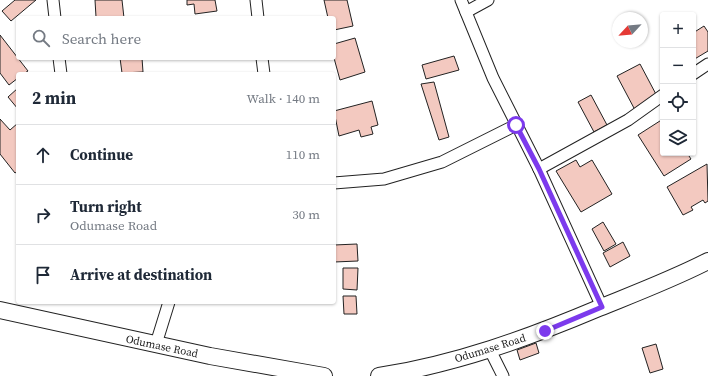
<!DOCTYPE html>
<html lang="en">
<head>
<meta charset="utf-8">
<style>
  :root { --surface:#fff; --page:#f2f2f3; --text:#1f2937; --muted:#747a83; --line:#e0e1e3 }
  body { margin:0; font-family:"Source Serif 4",serif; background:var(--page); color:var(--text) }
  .controls { position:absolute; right:12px; top:12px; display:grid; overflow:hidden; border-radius:4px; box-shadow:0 1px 3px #0004 }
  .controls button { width:36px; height:36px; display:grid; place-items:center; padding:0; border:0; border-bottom:1px solid var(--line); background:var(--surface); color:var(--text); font:20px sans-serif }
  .compass { position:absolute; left:612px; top:12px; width:36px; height:36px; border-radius:50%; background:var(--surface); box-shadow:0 1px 3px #0004; rotate:244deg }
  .stop { position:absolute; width:12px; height:12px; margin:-9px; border:3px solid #7c3aed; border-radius:50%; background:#fff }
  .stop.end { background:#7c3aed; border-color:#fff; box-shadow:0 1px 4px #0008 }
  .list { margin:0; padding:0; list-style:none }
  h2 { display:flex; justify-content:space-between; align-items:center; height:52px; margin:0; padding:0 16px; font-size:17px }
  h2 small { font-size:13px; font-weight:400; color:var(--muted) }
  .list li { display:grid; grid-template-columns:26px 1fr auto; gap:12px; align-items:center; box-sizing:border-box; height:60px; padding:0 16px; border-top:1px solid var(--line) }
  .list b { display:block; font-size:15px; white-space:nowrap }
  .list p { margin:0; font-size:13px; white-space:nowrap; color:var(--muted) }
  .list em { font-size:13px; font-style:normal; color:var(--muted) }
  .icon { flex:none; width:22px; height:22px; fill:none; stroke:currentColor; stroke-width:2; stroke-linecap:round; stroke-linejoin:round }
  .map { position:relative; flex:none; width:708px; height:376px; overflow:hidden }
  .search { position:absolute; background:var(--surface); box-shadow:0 1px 3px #0004; left:16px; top:16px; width:320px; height:44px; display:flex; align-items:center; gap:10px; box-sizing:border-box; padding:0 14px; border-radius:4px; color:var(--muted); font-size:15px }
  .panel { position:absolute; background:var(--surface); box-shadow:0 1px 3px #0004; left:16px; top:72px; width:320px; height:232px; border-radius:4px }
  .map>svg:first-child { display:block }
</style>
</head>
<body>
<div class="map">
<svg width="708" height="376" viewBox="0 0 708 376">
  <rect width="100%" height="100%" fill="#fff"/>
  <!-- building -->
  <g fill="#f3c9c0" stroke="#222">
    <path d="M15 0H36L11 21 2 11Z"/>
    <path d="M95 0H122L124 18 96 17Z"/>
    <path d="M187 0H215L217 11 195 14 194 4 187 5Z"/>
    <path d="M324 0H347L353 26 334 30V18H328Z"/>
    <path d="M704 26 708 32V51L693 60V33Z"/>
    <path d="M0 35 28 71 23 74H18V78L9 85 0 73Z"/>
    <path d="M355 38 365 72 340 80 334 58V44Z"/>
    <path d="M454 56 459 70 426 79 422 65Z"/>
    <path d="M120 58H142L143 72 122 73Z"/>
    <path d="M640 64 658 98 635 110 617 76Z"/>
    <path d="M434 82 449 137 439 140 421 84Z"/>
    <path d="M18 88V109L8 97Z"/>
    <path d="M591 95 607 125 594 132 578 102Z"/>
    <path d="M372 101 378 125 371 127 373 134 361 137 359 130 339 136 334 111Z"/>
    <path d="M0 119 10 130 18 123V171L15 173 0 154Z"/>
    <path d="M663 119V153H687L691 159 664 176 638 135Z"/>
    <path d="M576 160 580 167 592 160 612 194 581 212 556 171Z"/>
    <path d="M707 164 708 201 705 203 703 200 691 207 693 210 683 215 667 187Z"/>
    <path d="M603 222 616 244 604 251 592 229Z"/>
    <path d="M623 242 630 256 610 267 603 253Z"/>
    <path d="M357 244 358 261 334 262V245Z"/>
    <path d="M343 268H358L357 290 343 289Z"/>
    <path d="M343 296H356L357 314H344Z"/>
    <path d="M536 343 539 353 520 360 517 350Z"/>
    <path d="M656 344 663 369 650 373 642 348Z"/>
  </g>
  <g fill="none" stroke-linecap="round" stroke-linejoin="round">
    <!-- minor casing -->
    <g stroke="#222" stroke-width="13">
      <g id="minor">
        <path d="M53 0 55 18"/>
        <path d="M256 0 258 18"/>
        <path d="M461 0 493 78 539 169 602 307"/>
        <path d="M466 12 488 0"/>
        <path d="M59 58 61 74"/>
        <path d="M262 58 264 74"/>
        <path d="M693 74 708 64"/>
        <path d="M539 169 628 120 663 95"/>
        <path d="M334 183 384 179 442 162 516 125"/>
        <path d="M156 344 169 302"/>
        <path d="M490 350 503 376"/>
      </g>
    </g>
    <!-- secondary casing -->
    <g stroke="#222" stroke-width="18">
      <g id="secondary">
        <path d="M0 310 210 356 324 376"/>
        <path d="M379 376C456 364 528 338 599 308 636 293 673 279 708 261"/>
      </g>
    </g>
    <!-- minor -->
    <use href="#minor" stroke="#fff" stroke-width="11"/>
    <!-- secondary -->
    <use href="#secondary" stroke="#fff" stroke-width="16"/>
  </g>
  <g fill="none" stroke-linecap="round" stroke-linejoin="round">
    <!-- route -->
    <path stroke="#7c3aed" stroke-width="5" d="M516 125 539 169 602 307 545 331"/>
  </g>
  <g text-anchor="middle" stroke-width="3" stroke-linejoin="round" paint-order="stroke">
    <!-- street labels -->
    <g font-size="11" fill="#222" stroke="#fff">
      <text transform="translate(162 346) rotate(12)" y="4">Odumase Road</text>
      <text transform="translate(490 348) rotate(-17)" y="4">Odumase Road</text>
    </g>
  </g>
</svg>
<div class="controls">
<button>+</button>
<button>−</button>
<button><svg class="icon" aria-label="locate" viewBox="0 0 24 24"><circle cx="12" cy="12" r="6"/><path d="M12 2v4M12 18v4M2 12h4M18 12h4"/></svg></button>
<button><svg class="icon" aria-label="layers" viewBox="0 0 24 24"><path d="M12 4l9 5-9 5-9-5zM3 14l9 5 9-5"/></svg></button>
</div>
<svg class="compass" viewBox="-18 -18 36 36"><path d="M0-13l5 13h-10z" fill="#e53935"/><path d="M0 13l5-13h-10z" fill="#747a83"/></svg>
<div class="stop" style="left:516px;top:125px"></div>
<div class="stop end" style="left:545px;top:331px"></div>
<div class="search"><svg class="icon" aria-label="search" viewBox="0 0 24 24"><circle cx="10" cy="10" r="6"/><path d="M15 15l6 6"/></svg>Search here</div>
<section class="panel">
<h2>2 min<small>Walk · 140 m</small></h2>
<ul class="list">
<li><svg class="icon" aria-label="ahead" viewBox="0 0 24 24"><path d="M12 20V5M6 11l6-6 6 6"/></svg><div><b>Continue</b></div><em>110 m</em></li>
<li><svg class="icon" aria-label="right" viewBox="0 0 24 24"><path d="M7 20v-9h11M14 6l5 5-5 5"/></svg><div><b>Turn right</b><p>Odumase Road</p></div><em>30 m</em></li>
<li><svg class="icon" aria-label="arrive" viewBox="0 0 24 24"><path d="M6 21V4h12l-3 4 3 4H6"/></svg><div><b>Arrive at destination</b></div></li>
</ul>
</section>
</div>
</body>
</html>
